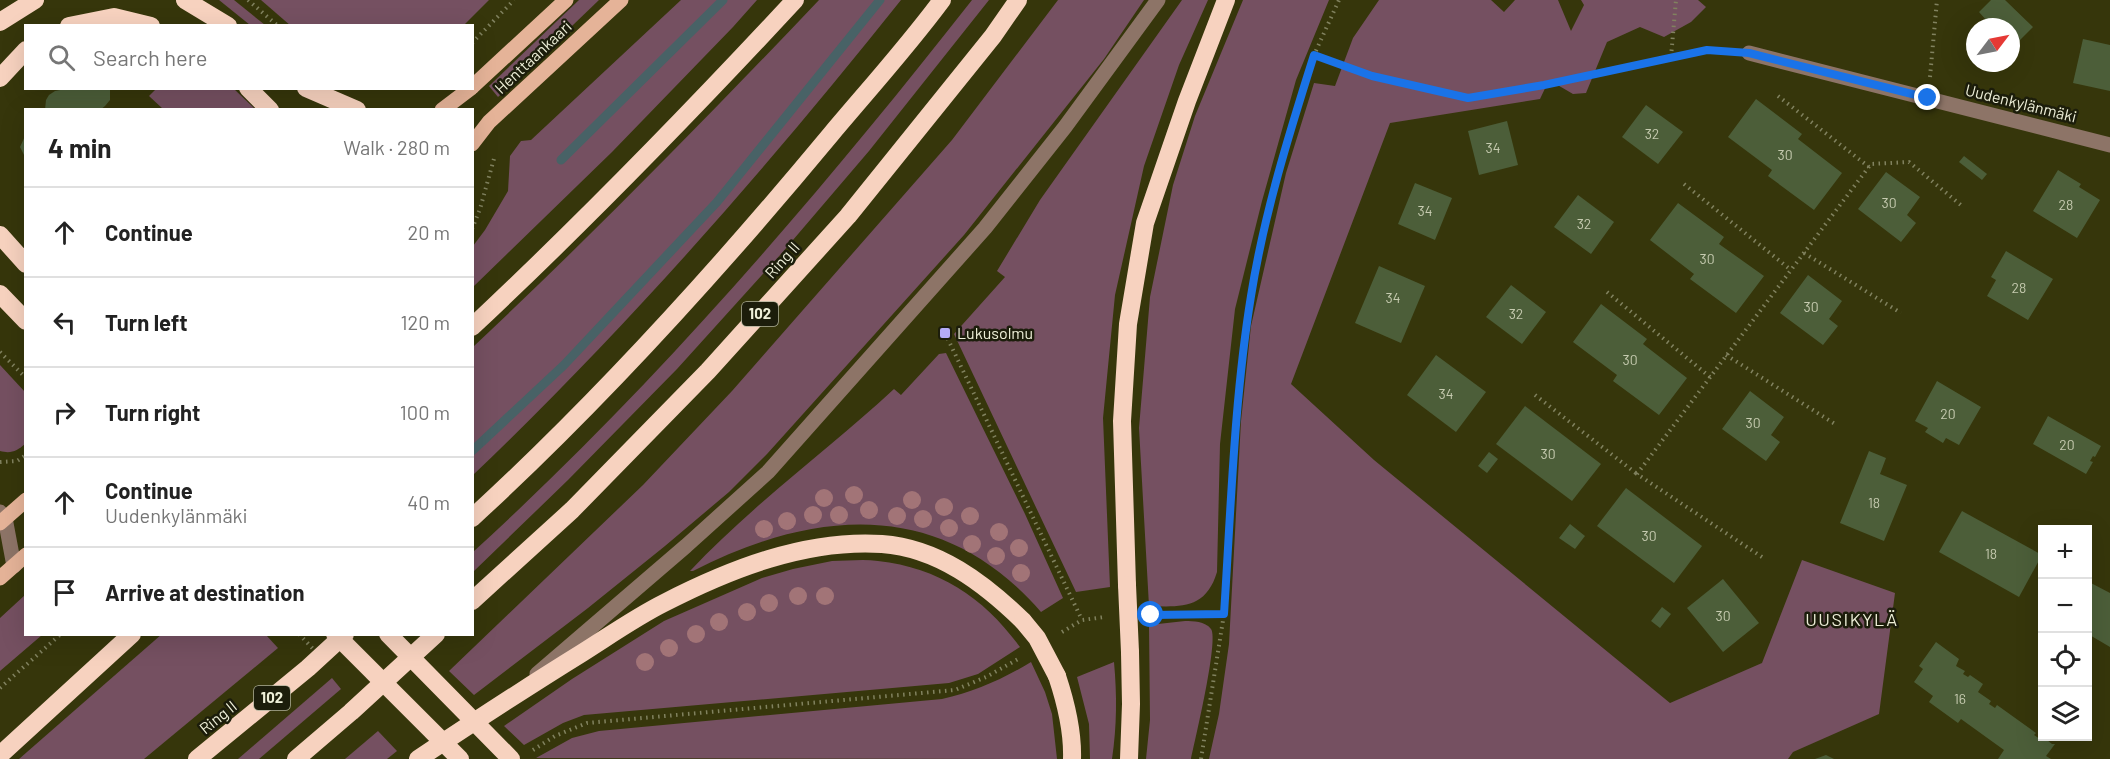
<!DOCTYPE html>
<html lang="en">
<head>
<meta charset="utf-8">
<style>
  :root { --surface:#fff; --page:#f6f6f6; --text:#222; --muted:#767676; --line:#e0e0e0 }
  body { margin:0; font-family:Barlow,sans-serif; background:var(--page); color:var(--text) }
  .controls { position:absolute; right:18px; bottom:18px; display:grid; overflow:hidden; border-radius:0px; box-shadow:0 6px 24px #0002 }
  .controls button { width:54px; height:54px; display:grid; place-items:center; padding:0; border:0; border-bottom:2px solid var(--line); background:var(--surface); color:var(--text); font:30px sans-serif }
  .compass { position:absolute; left:1966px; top:18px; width:54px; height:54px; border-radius:50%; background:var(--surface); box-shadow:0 6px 24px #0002; rotate:58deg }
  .stop { position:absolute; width:18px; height:18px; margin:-14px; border:4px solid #1a73e8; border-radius:50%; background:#fff }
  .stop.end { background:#1a73e8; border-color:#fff; box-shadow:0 2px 6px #0008 }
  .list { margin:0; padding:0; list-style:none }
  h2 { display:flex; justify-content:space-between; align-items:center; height:78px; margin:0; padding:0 24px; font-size:26px }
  h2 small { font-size:20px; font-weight:400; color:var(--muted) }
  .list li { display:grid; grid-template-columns:39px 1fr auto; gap:18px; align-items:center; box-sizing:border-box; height:90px; padding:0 24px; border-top:2px solid var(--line) }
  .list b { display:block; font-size:22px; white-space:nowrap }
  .list p { margin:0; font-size:20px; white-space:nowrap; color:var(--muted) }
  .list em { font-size:20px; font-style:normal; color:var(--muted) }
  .icon { flex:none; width:33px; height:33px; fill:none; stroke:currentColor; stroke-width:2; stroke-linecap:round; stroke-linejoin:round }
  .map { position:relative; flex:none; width:2110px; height:759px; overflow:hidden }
  .search { position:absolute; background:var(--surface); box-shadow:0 6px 24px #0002; left:24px; top:24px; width:450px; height:66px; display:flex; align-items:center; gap:15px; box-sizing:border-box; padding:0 21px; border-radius:0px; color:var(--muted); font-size:22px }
  .panel { position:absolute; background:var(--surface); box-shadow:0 6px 24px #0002; left:24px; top:108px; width:450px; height:528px; border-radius:0px }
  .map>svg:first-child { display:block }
</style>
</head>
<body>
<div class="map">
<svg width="2110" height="759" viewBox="0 0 2110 759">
  <rect width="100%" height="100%" fill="#36360b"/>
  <!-- green -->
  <g fill="#755061">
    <path d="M219 0H234L265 25H250Z"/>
    <path d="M261 0H489L464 25 291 26Z"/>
    <path d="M579 0H599L498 97 489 86Z"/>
    <path d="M681 0H757L733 27 612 152 473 287V246L485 230 508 191 510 156 521 141 531 140Z"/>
    <path d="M819 0H901C768 167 627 328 473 475V347C592 235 706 119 819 0Z"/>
    <path d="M972 0H989L869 151 781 254 677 369 568 480 473 572V552C656 385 819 195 972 0Z"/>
    <path d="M1058 0H1144L1104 59 964 235 767 454 729 492 665 546 588 608 474 695 449 671 643 485 732 391 952 140Z"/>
    <path d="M1182 0H1208L1179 65 1144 166 1115 295 1103 418 1110 587 1076 592 954 334 1005 277 997 271 1040 200Z"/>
    <path d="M1243 0H1329L1296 80 1262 201 1235 309 1220 444 1217 572C1206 609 1181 607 1149 606L1139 428 1150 297 1173 185 1195 116Z"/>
    <path d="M1379 0H1491L1504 12 1515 0H1558L1571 31 1584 5 1581 0H1698L1706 7 1691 22 1664 37 1640 27 1607 42 1586 93 1573 94 1549 80 1540 99 1390 123 1291 384 1374 460 1670 703 1762 663 1802 560 1895 593 1879 714 1793 752 1788 759H1209L1219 714 1229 644 1241 421 1251 326 1286 173 1314 83 1335 86 1353 38Z"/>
    <path d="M156 89H234L255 109H163L149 96Z"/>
    <path d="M946 353 1025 514 1063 598 1041 612C943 499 818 507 693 571H690C753 504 827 451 894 389L901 395 939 354Z"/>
    <path d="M0 365 25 392V444C17 451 11 454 0 451Z"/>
    <path d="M832 561C847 561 863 559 878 561 940 568 984 598 1020 647L978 674 949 683 584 715 563 723 524 745 504 726 572 679 664 621 762 578 793 569Z"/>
    <path d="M25 595 26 634 42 635 0 671V618Z"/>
    <path d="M1185 621C1193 621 1205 621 1211 629 1219 640 1195 740 1191 759H1146L1150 720 1149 625Z"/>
    <path d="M162 634 266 635 278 648 144 759H19Z"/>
    <path d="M1031 662 1045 692 1052 714 1057 759 536 758 572 738 599 731 942 699C974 692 1003 679 1031 662Z"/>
    <path d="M1114 662C1117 695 1117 726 1112 759H1090L1089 724 1077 677Z"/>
    <path d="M332 678 341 689 259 759H238Z"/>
    <path d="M378 731 397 751 387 759H345Z"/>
  </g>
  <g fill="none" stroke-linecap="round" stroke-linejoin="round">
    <!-- stream -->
    <g stroke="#486266" stroke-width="9">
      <path d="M561 160 723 0"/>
      <path d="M472 451 564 365 717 202 880 0"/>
    </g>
  </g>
  <!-- building -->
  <g fill="#4c5e39">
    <path d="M1991 0H2005L2033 27 2011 49V27H1981L1987 21 1979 12Z"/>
    <path d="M2083 39 2110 45V91L2073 83Z"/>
    <path d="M71 88H110V100L105 106 100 110H45L46 100 49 95 55 91Z"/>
    <path d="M1756 99 1802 134 1798 139 1842 173 1814 210 1768 176 1772 170 1728 137Z"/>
    <path d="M1646 105 1683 132 1658 164 1622 137Z"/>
    <path d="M1507 121 1518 165 1479 175 1468 131Z"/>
    <path d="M26 134V159L20 147Z"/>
    <path d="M1964 156 1987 174 1982 180 1959 162Z"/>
    <path d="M2058 170 2081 184 2079 187 2100 200 2077 238 2033 211Z"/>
    <path d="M1886 172 1920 197 1907 215 1916 223 1901 242 1858 209Z"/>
    <path d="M1415 183 1452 198 1435 240 1398 224Z"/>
    <path d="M1578 195 1614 222 1591 254 1554 227Z"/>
    <path d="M1678 203 1724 237 1719 244 1764 276 1736 313 1690 279 1694 274 1650 240Z"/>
    <path d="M2006 251 2053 279 2028 320 1987 296 1996 280 1991 277Z"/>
    <path d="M1379 266 1425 286 1401 343 1355 323Z"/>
    <path d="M1808 275 1842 301 1829 319 1838 326 1823 345 1780 313Z"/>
    <path d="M1511 285 1546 312 1522 344 1486 317Z"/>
    <path d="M1601 304 1647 339 1643 344 1687 378 1659 415 1613 381 1617 375 1573 342Z"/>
    <path d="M1436 355 1486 392 1456 432 1407 395Z"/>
    <path d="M1937 381 1981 407 1959 445 1946 438 1943 443 1925 432 1928 428 1915 421Z"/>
    <path d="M1750 391 1784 417 1771 435 1780 442 1766 461 1722 429Z"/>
    <path d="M1525 406 1601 464 1572 501 1496 444Z"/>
    <path d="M2048 416 2101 446 2095 457 2093 456 2090 461 2093 462 2086 474 2033 444Z"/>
    <path d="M1869 451 1886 458 1880 474 1907 485 1884 541 1840 523Z"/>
    <path d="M1489 452 1498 459 1487 473 1478 466Z"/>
    <path d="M1626 488 1702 546 1674 583 1597 526Z"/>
    <path d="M1962 511 2042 555 2019 597 1939 552Z"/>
    <path d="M1570 524 1585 536 1575 549 1559 538Z"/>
    <path d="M1723 579 1759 623 1723 652 1687 608Z"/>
    <path d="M2089 582 2110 593V647L2088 634V585Z"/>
    <path d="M1662 607 1671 614 1660 628 1651 621Z"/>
    <path d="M1936 642 1959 659 1956 666 1965 671 1963 674 1968 677 1970 675 1983 684 1978 692 1991 701 1989 704 1995 708 1997 705 2036 733 2034 735 2040 739 2042 736 2052 744H2055L2046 756 2051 759H1998L2004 750 1961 719 1958 723 1929 702 1933 696 1914 682 1923 669 1919 666Z"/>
    <path d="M1826 755 1834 759H1815Z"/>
  </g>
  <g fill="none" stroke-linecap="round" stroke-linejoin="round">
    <!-- path -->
    <g stroke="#81825f" stroke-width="4" stroke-dasharray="1.5 4.5" stroke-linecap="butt">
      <path d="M248 0 278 26"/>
      <path d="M472 43 514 0"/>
      <path d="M1314 55 1372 76 1468 98 1543 85 1707 50 1729 51"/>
      <path d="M1671 57 1676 0"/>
      <path d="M1930 77 1937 0"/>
      <path d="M1778 96 1869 167"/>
      <path d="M1684 184 1791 270"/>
      <path d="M472 229 480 209 495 155"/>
      <path d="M1804 253 1901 313"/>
      <path d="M1607 292 1710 377"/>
      <path d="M945 333 1082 620"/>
      <path d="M0 352 26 378"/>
      <path d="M1726 355 1835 424"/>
      <path d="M1535 395 1637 474"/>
      <path d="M0 462 17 461 26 455"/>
      <path d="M1762 557 1637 474 1871 164 1909 162 1962 206"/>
      <path d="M1152 615 1224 614"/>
      <path d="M1062 632 1082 620 1105 617"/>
      <path d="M0 688 61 634"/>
      <path d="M533 750 555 736 587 723 955 690 986 677 1020 658"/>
      <path d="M1201 759 1224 614 1237 410 1251 296 1276 177 1314 55 1339 0"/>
    </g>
    <!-- minor -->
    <g stroke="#8d7467" stroke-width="15">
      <path d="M1749 53 2110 145"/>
      <path d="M0 512 5 518 14 566"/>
      <path d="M537 674 686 546 768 472 985 228 1065 127 1158 0"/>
    </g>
    <!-- major -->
    <g stroke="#e5b398" stroke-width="15">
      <path d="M472 87 566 0"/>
      <path d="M442 110 471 88"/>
      <path d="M472 144 489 122 621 0"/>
      <path d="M0 523 26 500"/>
      <path d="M0 578 26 555"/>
    </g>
    <!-- highway -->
    <g stroke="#f7d2bf" stroke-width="18">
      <path d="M185 0 228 26"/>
      <path d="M0 22 35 0"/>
      <path d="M69 26 114 17 151 26"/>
      <path d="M0 78 26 50"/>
      <path d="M248 88 270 110"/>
      <path d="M306 88 357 110"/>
      <path d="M0 235 26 264"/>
      <path d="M0 294 26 321"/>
      <path d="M472 327C584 222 691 112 795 0"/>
      <path d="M472 518C602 399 720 268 832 133 869 89 908 46 942 0"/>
      <path d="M1127 585 1122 421 1128 324 1145 223 1187 101 1226 0"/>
      <path d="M472 601 572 510 708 371 848 216 993 36 1018 0"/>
      <path d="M1057 676C1066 703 1073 730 1072 759"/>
      <path d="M0 755 132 634"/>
      <path d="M197 759 308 668 345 634"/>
      <path d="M296 759 351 712 436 634"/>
      <path d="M418 759C472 723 527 687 582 653 609 636 636 617 664 603 730 569 806 539 882 544 938 548 984 583 1023 621"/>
      <path d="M1129 759 1131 704 1130 652"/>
    </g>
    <!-- path-bridge -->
    <path stroke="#81825f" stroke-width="4" stroke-dasharray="1.5 4.5" stroke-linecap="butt" d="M299 634 315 651"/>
    <!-- highway-bridge -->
    <g stroke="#f7d2bf" stroke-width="18">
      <path d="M1127 585 1130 652"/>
      <path d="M1023 621 1037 638 1057 676"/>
      <path d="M335 634 460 759"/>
      <path d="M388 634 511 759"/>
    </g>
  </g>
  <!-- trees -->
  <g fill="#a27477">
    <circle cx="854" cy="495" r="9"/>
    <circle cx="824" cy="498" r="9"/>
    <circle cx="912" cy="500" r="9"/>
    <circle cx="944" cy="507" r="9"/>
    <circle cx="869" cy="510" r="9"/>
    <circle cx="813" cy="515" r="9"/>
    <circle cx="839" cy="515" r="9"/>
    <circle cx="897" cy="516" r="9"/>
    <circle cx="970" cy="516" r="9"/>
    <circle cx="923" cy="519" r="9"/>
    <circle cx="787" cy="521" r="9"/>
    <circle cx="949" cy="528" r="9"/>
    <circle cx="764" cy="529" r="9"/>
    <circle cx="999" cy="532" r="9"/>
    <circle cx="972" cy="544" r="9"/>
    <circle cx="1019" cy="548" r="9"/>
    <circle cx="996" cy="556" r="9"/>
    <circle cx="1021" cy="573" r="9"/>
    <circle cx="798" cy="596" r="9"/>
    <circle cx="825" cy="596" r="9"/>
    <circle cx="769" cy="603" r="9"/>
    <circle cx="747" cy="612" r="9"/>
    <circle cx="719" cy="622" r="9"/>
    <circle cx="696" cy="634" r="9"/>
    <circle cx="669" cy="648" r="9"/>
    <circle cx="645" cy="662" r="9"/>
  </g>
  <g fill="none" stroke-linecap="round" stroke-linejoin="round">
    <!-- route -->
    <path stroke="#1a73e8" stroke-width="8" d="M1151 615 1224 614C1231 508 1234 401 1251 296 1264 214 1289 134 1314 55L1372 76 1468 98 1544 85 1707 50 1749 53 1928 98"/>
  </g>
  <!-- markers -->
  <rect fill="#b5acf8" stroke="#1c1d0b" stroke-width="2" x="939" y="327" width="12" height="12" rx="3"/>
  <g text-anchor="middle" stroke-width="5" stroke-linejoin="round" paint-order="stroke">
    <!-- number labels -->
    <g font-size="14" fill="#c6cbb0">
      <text x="1652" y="139">32</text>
      <text x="1493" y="153">34</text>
      <text x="1785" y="160">30</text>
      <text x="1889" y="208">30</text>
      <text x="2066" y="210">28</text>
      <text x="1425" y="216">34</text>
      <text x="1584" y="229">32</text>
      <text x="1707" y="264">30</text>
      <text x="2019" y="293">28</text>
      <text x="1393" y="303">34</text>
      <text x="1811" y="312">30</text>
      <text x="1516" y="319">32</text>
      <text x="1630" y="365">30</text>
      <text x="1446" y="399">34</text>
      <text x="1948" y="419">20</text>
      <text x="1753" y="428">30</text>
      <text x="2067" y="450">20</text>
      <text x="1548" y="459">30</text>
      <text x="1874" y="508">18</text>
      <text x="1649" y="541">30</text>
      <text x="1991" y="559">18</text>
      <text x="1723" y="621">30</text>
      <text x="1960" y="704">16</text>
    </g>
    <!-- shield labels -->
    <g fill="#1c1d0b" stroke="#afb09a" stroke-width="1.5">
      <rect x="742" y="302" width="36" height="24" rx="4.5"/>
      <rect x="254" y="686" width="36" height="24" rx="4.5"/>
    </g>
    <g font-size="15" font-weight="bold" fill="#eeefd8">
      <text x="760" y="319">102</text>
      <text x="272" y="703">102</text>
    </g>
    <!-- street labels -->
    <g font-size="16" fill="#eeefd8" stroke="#1c1d0b">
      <text transform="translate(533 57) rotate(-43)" y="6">Henttaankaari</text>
      <text transform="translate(2021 103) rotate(14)" y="6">Uudenkylänmäki</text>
      <text transform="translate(782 260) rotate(-48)" y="6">Ring II</text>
      <text transform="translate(218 717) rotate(-39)" y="6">Ring II</text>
    </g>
    <!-- poi labels -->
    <g font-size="16" fill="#eeefd8" stroke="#1c1d0b" text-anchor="start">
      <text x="957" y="339">Lukusolmu</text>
    </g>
    <!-- neighbourhood labels -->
    <g font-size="18" letter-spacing="1.5" fill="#eeefd8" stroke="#1c1d0b">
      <text x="1852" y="626">UUSIKYLÄ</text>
    </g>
  </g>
</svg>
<div class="controls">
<button>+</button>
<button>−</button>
<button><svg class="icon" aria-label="locate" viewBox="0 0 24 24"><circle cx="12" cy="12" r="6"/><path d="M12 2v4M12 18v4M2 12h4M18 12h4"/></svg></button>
<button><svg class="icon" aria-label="layers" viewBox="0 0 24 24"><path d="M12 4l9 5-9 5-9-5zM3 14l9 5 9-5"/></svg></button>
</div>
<svg class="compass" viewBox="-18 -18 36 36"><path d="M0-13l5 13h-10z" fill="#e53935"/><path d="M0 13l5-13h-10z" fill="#767676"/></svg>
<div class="stop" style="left:1151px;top:615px"></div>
<div class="stop end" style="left:1928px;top:98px"></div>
<div class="search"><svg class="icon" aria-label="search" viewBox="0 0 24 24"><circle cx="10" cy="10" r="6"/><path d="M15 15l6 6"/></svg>Search here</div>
<section class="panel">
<h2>4 min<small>Walk · 280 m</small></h2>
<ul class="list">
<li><svg class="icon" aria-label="ahead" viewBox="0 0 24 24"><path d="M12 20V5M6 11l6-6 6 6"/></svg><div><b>Continue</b></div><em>20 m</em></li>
<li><svg class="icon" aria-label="left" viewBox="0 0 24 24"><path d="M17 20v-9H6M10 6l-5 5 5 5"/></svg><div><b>Turn left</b></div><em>120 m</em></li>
<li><svg class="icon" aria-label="right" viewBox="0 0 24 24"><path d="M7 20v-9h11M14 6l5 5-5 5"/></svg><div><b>Turn right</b></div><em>100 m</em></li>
<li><svg class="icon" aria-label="ahead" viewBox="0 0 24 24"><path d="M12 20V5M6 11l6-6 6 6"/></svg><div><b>Continue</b><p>Uudenkylänmäki</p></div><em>40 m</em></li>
<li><svg class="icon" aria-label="arrive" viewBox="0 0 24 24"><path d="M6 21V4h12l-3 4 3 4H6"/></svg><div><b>Arrive at destination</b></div></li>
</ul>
</section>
</div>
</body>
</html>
